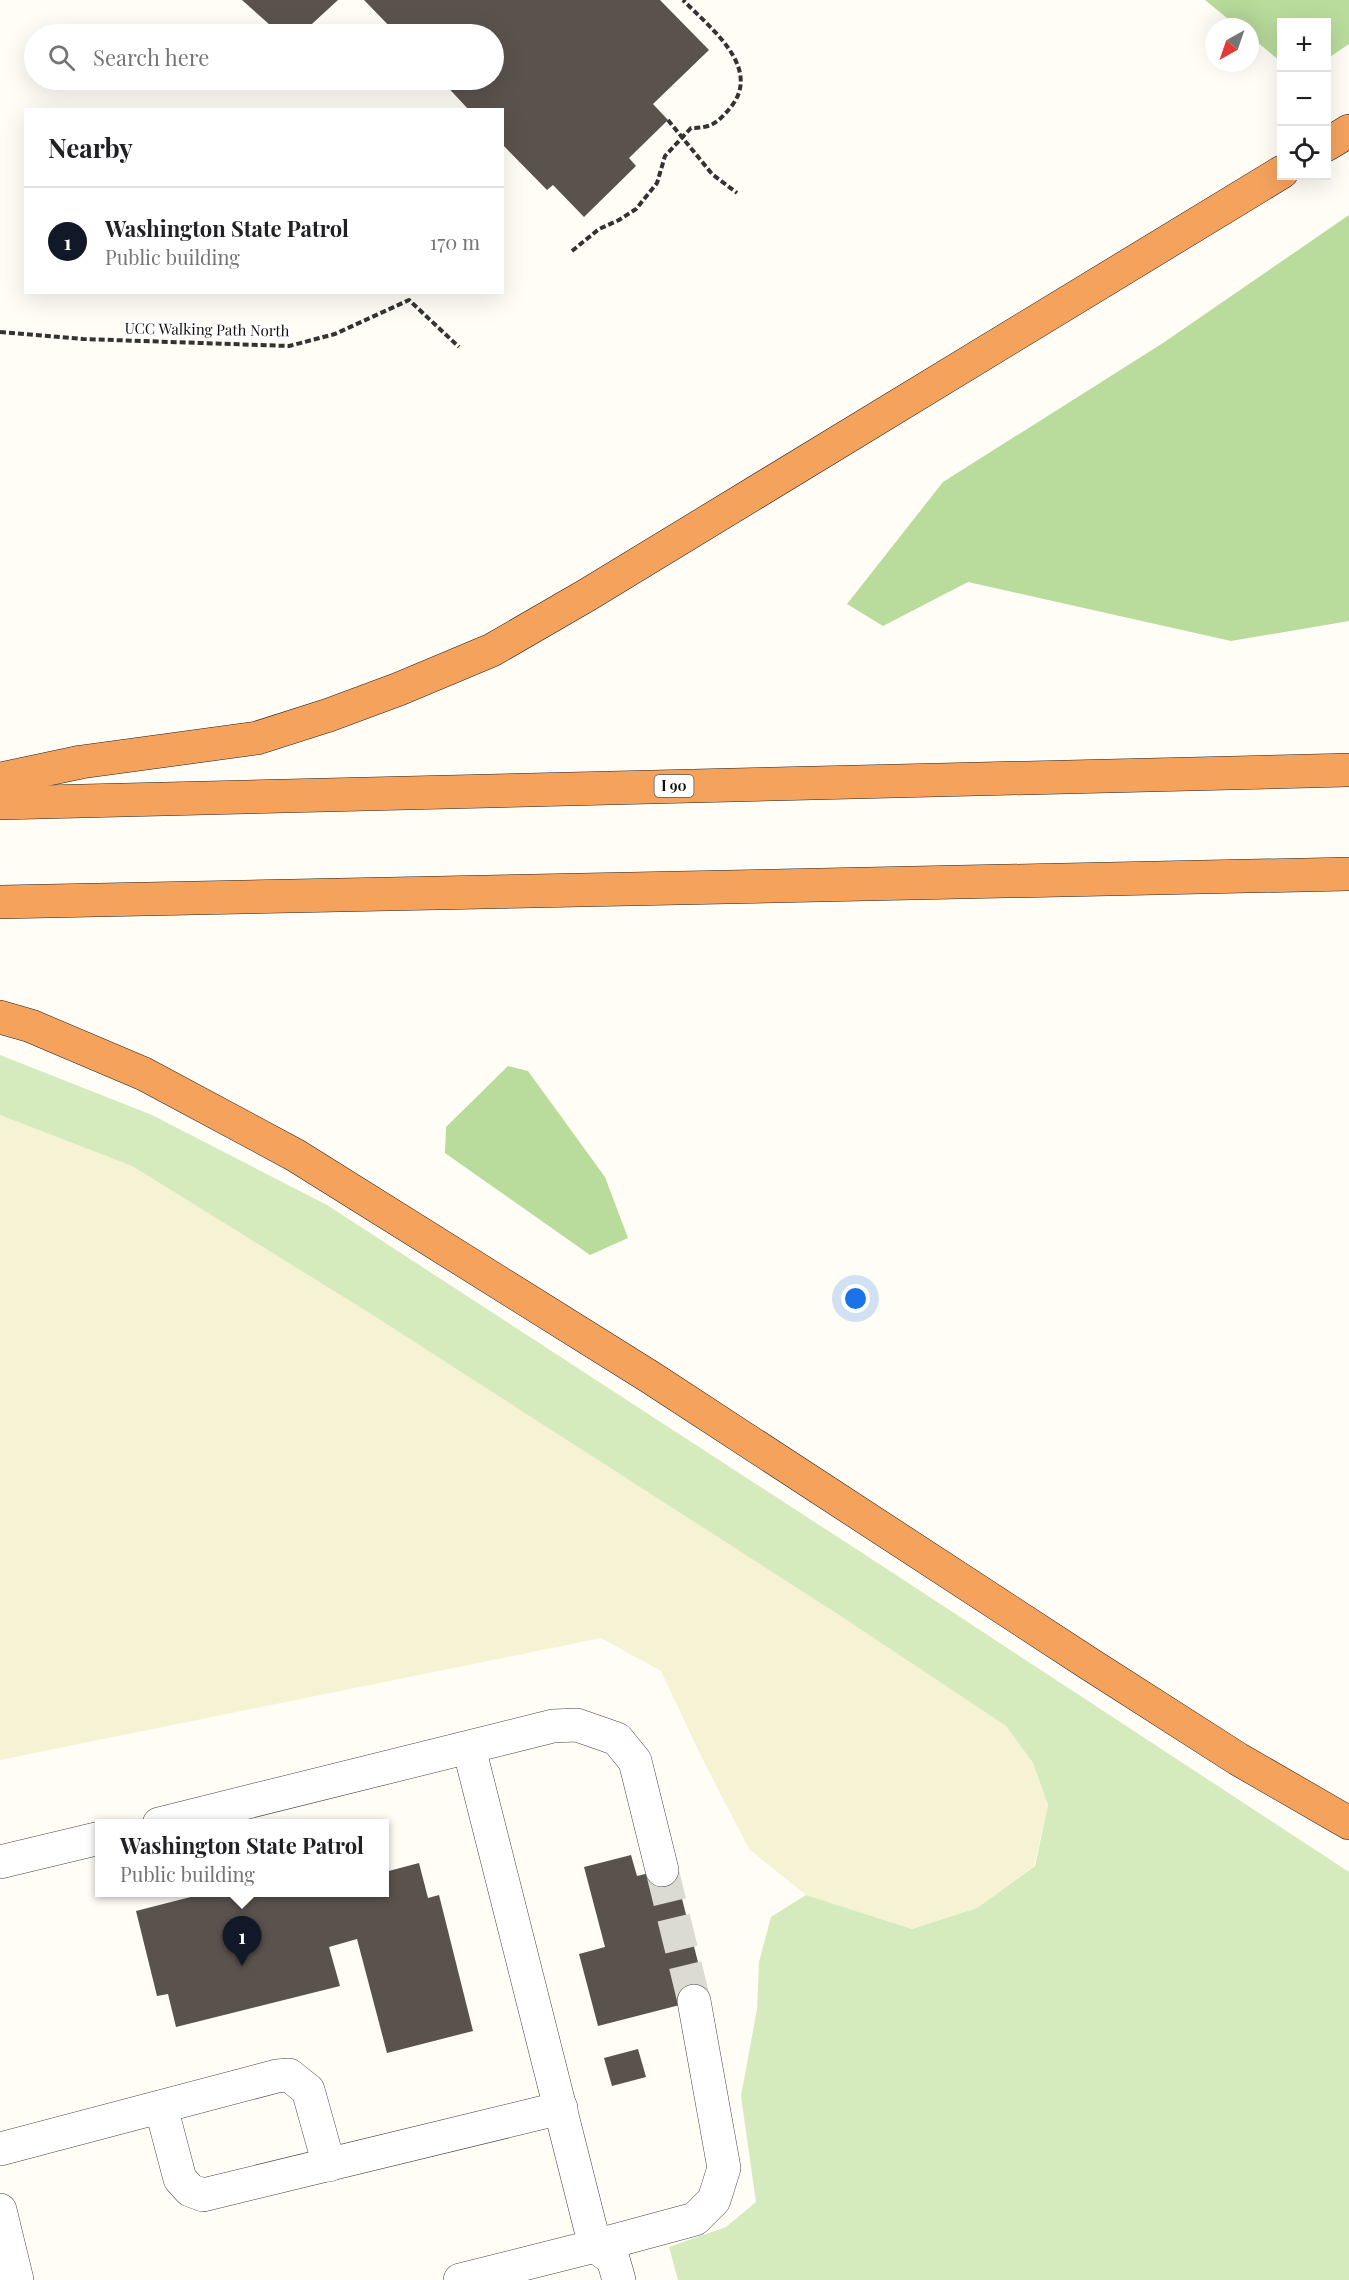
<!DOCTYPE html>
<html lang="en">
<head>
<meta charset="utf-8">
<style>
  :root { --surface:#fff; --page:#f6f6f6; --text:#202124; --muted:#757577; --line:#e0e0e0; --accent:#111827 }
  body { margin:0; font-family:"Playfair Display",serif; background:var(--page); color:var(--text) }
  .controls { position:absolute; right:18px; top:18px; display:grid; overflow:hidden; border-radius:0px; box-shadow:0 6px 24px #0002 }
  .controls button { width:54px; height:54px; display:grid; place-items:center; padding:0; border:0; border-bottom:2px solid var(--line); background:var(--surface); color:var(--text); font:30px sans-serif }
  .compass { position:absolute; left:1205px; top:18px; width:54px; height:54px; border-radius:50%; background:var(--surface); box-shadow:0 6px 24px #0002; rotate:220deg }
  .you { position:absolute; left:856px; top:1299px; width:21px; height:21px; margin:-15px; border:4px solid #fff; border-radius:50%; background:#1a73e8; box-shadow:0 0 0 9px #1a73e833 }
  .badge { display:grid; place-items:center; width:39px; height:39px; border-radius:50%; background:var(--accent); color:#fff; font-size:20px; font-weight:700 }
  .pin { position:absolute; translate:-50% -50px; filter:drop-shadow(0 2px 3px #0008) }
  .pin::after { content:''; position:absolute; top:32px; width:21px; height:18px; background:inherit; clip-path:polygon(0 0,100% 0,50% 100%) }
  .popup { position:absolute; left:95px; top:1819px; width:294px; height:78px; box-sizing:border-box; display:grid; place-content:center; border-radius:0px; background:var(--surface); filter:drop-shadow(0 2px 4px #0005); font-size:20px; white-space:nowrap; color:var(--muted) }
  .popup b { font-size:22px; color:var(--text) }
  .popup::after { content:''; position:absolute; left:50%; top:100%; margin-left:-12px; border:12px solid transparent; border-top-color:var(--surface) }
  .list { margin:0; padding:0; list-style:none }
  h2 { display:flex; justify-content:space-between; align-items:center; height:78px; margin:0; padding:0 24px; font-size:26px }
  h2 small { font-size:20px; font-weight:400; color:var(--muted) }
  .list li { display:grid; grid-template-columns:39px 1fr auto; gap:18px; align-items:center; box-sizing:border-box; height:108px; padding:0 24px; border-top:2px solid var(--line) }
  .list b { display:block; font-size:22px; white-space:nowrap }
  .list p { margin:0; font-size:20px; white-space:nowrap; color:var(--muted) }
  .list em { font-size:20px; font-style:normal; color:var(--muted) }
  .icon { flex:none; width:33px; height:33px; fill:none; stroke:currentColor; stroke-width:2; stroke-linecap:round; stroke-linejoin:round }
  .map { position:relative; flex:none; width:1349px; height:2280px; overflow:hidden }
  .search { position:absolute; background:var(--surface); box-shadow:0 6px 24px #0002; left:24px; top:24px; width:480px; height:66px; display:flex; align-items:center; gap:15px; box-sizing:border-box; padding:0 21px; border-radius:33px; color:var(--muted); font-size:22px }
  .panel { position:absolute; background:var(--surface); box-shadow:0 6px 24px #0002; left:24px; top:108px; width:480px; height:186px; border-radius:0px }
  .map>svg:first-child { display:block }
</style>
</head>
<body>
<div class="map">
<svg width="1349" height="2280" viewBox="0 0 1349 2280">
  <rect width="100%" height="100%" fill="#fffdf5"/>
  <!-- farmland -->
  <path fill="#f6f3d4" d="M0 1115 132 1166 371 1314 842 1617 1006 1726 1033 1763 1048 1805 1034 1866 977 1908 912 1929 806 1895 749 1849 701 1756 661 1671 601 1638 0 1760Z"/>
  <!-- green -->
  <path fill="#d5ebbd" d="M0 1055 152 1115 327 1205 893 1573 1349 1872V2280H678L669 2247 726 2227 756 2202 741 2096 757 2009 759 1962 771 1917 806 1895 912 1929 977 1908 1035 1866 1048 1805 1033 1763 1006 1726 842 1617 371 1314 132 1166 0 1115Z"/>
  <!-- forest -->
  <g fill="#b9dc9c">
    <path d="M1205 0H1349V44L1327 59 1326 22H1282L1281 62 1250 36V27H1238Z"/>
    <path d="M1349 215V621L1231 641 968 582 883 626 847 604 943 482 1163 343Z"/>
    <path d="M508 1066 528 1071 605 1177 628 1238 590 1255 445 1153 446 1127Z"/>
  </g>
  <!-- building -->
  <g fill="#5a524d">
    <path d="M242 0H338L301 34H280Z"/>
    <path d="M364 0H660L709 50 653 104 668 120 629 158 636 166 584 217 553 185 547 190 502 144V110H469L441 80H494V34H397Z"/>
    <path d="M631 1855 637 1876 674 1867 707 1998 598 2026 579 1954 605 1947 584 1867Z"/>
    <path d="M419 1863 428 1898 439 1895 473 2031 387 2053 357 1939 329 1947 340 1986 176 2027 168 1994 157 1996 136 1911 210 1892H385V1872Z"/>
    <path d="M638 2049 646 2077 612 2086 604 2058Z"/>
  </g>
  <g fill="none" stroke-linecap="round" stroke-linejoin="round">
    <!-- minor-tunnel -->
    <path stroke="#dbdad3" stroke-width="33" stroke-dasharray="33 16" stroke-linecap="butt" d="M662 1870 694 2001"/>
    <!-- minor casing -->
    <g stroke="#444" stroke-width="34">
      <g id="minor">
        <path d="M159 1824 553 1726 577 1725 617 1739 635 1761 662 1870"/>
        <path d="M0 1862 100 1838"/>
        <path d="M161 2107 180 2179 190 2190 203 2195 561 2108"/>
        <path d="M0 2149 277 2076 289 2075 308 2090 329 2165"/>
        <path d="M0 2210 17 2280"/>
        <path d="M595 2246 695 2219 714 2200 724 2168 694 2001"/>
        <path d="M595 2246 613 2259 619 2280"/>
        <path d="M460 2280 595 2246 469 1748"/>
      </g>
    </g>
    <!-- highway casing -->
    <g stroke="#222" stroke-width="34">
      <g id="highway">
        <path d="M1326 145 1349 131"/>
        <path d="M0 779 81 762 257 738 329 715 399 689 492 650 587 595 1282 172"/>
        <path d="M0 803 1349 770"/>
        <path d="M0 902 1349 874"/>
        <path d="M0 1017 31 1026 144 1074 295 1155 650 1377 1088 1663 1238 1759 1349 1823"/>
      </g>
    </g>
    <!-- path -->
    <g stroke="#333" stroke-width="4" stroke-dasharray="6 3" stroke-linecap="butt">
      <path d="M668 120 712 174 737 193"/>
      <path d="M572 251 599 229 619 220 636 209 657 183 665 156 691 128C710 128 717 124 730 108 764 68 709 27 683 0"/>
      <path d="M0 332 83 339 289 346 335 334 409 300 459 347"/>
    </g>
    <!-- minor -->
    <use href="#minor" stroke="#fff" stroke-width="33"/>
    <!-- highway -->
    <use href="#highway" stroke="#f5a25d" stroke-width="33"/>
  </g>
  <g text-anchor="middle" stroke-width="6" stroke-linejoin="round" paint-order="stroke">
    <!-- shield labels -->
    <rect fill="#fff" stroke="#585858" stroke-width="1.5" x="654.5" y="775" width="39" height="22" rx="4.5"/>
    <g font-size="14" font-weight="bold" fill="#111">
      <text x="674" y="791">I 90</text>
    </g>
    <!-- street labels -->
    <g font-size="15" fill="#111" stroke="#fff">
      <text transform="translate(207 330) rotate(1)" y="5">UCC Walking Path North</text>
    </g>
  </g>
</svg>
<div class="controls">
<button>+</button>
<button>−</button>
<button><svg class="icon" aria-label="locate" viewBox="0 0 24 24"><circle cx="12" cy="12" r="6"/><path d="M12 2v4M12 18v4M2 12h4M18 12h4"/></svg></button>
</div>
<svg class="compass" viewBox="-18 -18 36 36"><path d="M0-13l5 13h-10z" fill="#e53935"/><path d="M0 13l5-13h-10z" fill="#757577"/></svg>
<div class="you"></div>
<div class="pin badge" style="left:242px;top:1966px">1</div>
<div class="popup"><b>Washington State Patrol</b>Public building</div>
<div class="search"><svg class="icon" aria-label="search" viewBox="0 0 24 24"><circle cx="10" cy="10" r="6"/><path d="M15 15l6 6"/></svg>Search here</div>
<section class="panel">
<h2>Nearby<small></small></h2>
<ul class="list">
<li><span class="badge">1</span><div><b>Washington State Patrol</b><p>Public building</p></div><em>170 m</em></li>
</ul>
</section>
</div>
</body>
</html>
